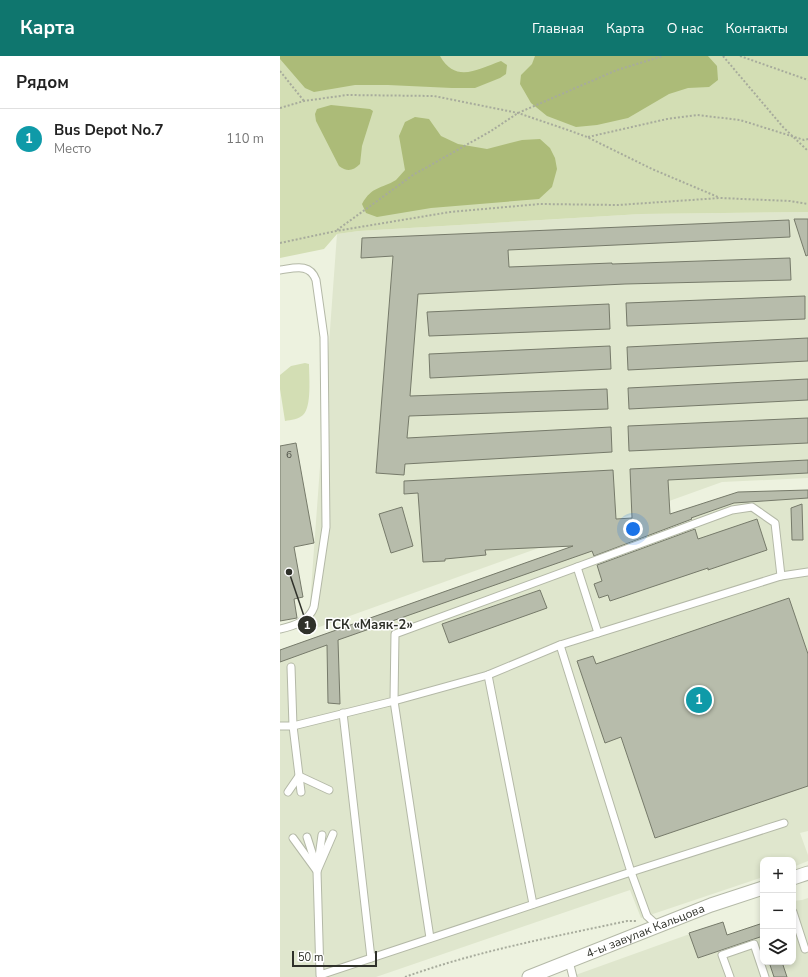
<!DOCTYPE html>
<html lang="ru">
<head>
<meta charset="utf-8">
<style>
  :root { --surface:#fff; --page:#f2f2f2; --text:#222; --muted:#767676; --line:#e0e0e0; --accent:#0f766e }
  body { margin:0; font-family:"Nunito Sans",sans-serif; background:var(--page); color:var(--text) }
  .controls { position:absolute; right:12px; bottom:12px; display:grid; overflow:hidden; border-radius:8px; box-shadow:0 2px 6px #0003 }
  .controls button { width:36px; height:36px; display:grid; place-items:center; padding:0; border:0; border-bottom:1px solid var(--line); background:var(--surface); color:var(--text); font:20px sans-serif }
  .scale { position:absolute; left:12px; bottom:10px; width:85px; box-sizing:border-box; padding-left:4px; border:2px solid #2f312a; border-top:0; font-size:11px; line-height:14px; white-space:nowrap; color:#2f312a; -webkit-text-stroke:3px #fff; paint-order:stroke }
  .you { position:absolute; left:353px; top:473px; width:14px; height:14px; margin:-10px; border:3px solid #fff; border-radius:50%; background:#1a73e8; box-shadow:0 0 0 6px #1a73e833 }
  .badge { display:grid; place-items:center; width:26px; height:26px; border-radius:50%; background:var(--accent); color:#fff; font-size:13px; font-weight:700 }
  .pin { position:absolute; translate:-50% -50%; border:2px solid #fff; box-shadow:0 1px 4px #0006 }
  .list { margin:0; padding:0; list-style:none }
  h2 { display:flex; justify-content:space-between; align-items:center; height:52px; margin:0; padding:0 16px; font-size:17px }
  h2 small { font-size:13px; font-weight:400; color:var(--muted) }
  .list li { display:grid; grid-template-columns:26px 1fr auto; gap:12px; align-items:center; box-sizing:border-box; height:60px; padding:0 16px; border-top:1px solid var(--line) }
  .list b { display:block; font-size:15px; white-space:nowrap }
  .list p { margin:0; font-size:13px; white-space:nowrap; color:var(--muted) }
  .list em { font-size:13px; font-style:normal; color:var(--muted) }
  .icon { flex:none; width:22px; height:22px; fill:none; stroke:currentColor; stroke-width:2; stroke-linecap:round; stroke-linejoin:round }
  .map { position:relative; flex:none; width:528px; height:921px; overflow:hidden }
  header { display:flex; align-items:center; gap:24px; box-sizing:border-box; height:56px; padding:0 20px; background:var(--accent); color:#fff }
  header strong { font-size:19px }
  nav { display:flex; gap:22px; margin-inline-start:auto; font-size:14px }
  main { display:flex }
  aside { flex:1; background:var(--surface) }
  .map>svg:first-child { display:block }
</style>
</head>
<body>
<header>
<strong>Карта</strong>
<nav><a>Главная</a><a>Карта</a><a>О нас</a><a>Контакты</a></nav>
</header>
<main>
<aside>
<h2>Рядом<small></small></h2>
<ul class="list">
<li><span class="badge" style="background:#0f9aa8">1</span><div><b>Bus Depot No.7</b><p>Место</p></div><em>110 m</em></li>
</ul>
</aside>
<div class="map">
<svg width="528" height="921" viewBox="0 0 528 921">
  <rect width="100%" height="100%" fill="#edf2df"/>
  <!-- built -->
  <g fill="#dfe6cd">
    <path d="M528 156V422L442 426 28 575 57 178 79 175 361 158Z"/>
    <path d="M528 434V775L520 777 528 799V805L513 811V804H483V821L361 862 350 834 96 921H0V594L268 499 458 436Z"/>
    <path d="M528 842V921H290L443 866 447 879 483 867V906H513V845L522 844Z"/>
  </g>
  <!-- green -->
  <g fill="#d3deb4">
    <path d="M0 0H528V156L361 158 79 175 57 178 44 193 0 202Z"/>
    <path d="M25 307 29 308C29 320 32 351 23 359 19 363 11 364 5 365L0 333V319L11 310Z"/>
  </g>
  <!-- forest -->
  <g fill="#acbb78">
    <path d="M0 0H160C176 28 198 13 221 5L227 9 226 18 220 22 195 32H172L108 29H75L34 36 25 32 0 3Z"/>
    <path d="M255 0H428L437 10 438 24 429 31 408 32 389 38 348 62 317 69 296 71 267 60 251 47 240 28 241 19 252 8Z"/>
    <path d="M51 49 90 53 93 55 82 90 80 108C73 115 67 116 59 110L36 65 35 58 37 53Z"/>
    <path d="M135 61 149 63 161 80 178 88 207 93 242 84 260 83 270 92 275 102 277 113 272 131 259 143 151 152 97 161 86 157 82 148C92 130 101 133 116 124 119 121 122 117 125 114L119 80 125 66Z"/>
  </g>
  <!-- building -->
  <g fill="#b7bcab" stroke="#767a6a">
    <path d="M514 163H528V199L526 200Z"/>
    <path d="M509 164 510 181 228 194 229 211 332 207V208L510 202 511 224 345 228 138 238 130 340 327 333 328 353 129 360 127 382 331 371 332 396 125 408 124 419 96 417 113 200 81 202 82 182Z"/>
    <path d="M525 240V263L347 270 346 247Z"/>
    <path d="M329 248 330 273 149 280 147 256Z"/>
    <path d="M528 282V305L348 314 347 291Z"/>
    <path d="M330 290 331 313 150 322 149 298Z"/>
    <path d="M528 323V344L349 353 348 332Z"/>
    <path d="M528 362V387L349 395 348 370Z"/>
    <path d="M16 387 34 487 14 491 23 541 14 543 17 562 0 565V390Z"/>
    <path d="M528 404V417L388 424 390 458 458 436 528 434V442L454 447 411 462 412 463 314 500 312 495 58 584 60 648 48 647 47 589 0 606V594L293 490 205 494 206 499 165 503V505L143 506 138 437 124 438V425L333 414 336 463 352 462 350 413Z"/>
    <path d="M522 448 523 484H512L511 452Z"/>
    <path d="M122 451 133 490 111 497 99 458Z"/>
    <path d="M477 463 487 494 428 514V512L330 545 328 539 319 542 314 528 322 525 317 509 415 473 418 483Z"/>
    <path d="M260 534 267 552 169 587 162 568Z"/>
    <path d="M509 542 528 598V730L375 782 341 681 325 687 297 605 313 600 316 608Z"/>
    <path d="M443 866 447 879 483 867V880L418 902 409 877Z"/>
    <path d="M489 906H502L507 921H494Z"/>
  </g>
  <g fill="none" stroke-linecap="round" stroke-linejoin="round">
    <!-- service casing -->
    <g stroke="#b4b9a7" stroke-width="9">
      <g id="service">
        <path d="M0 214C15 212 30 207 36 224L44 281 46 471 34 551C29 565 14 570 0 573"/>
        <path d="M297 511 318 577"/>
        <path d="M11 611 13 670 21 736"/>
        <path d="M208 619 253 848"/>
        <path d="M63 657 91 902"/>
        <path d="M0 670H13L114 645 115 578 452 454 472 451 495 467 501 520"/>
        <path d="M8 736 19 720 49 734"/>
        <path d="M504 767 351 816 280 589 501 520 528 516"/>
        <path d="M42 779 37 815 40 919 351 816 367 860 378 870"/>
        <path d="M27 781 36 809"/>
        <path d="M13 782 37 815 53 778"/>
        <path d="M513 856 525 893"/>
        <path d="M150 882 114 645 208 619 280 589"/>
        <path d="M289 905 293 921"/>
        <path d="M450 921 442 899 474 888 485 921"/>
      </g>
    </g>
    <!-- minor casing -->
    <g stroke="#b4b9a7" stroke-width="15">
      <g id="minor">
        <path d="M513 822 528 817"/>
        <path id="s1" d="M249 921 431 849 483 832"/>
      </g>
    </g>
    <!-- path -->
    <g stroke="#a7ab9c" stroke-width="2" stroke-dasharray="2 2" stroke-linecap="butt">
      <path d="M443 0 503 71 528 95"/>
      <path d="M460 0 528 24"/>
      <path d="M0 15 24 45"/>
      <path d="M0 52 24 45 67 39 154 40 238 57 288 74 307 81 372 113 438 141"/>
      <path d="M308 81 387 63 417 59 460 64 524 84 528 83"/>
      <path d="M57 174 133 119 211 75 238 57 337 14 383 0"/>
      <path d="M0 187 56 175 170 156 260 148 338 149 440 142 510 145 528 148"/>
      <path d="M125 921C197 895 273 881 347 865H356"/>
    </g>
    <!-- service -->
    <use href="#service" stroke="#fff" stroke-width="7"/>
    <!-- minor -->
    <use href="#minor" stroke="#fff" stroke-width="13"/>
  </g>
  <g text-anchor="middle" stroke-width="3" stroke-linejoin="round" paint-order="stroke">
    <!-- number labels -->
    <g font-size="10" fill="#51544a">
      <text x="9" y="402">6</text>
    </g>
    <!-- street labels -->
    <g font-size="12" fill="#2f312a" stroke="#fff">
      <text dy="4" stroke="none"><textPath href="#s1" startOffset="125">4-ы завулак Кальцова</textPath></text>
    </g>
  </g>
  <!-- callouts -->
  <path fill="none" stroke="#2f312a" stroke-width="1.5" d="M9 516L27 569"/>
  <g fill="#2f312a" stroke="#fff" stroke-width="1.5">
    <circle cx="9" cy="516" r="4"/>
    <circle cx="27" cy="569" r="10"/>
  </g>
  <g font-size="12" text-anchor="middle" font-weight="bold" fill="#fff">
    <text x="27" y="573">1</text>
  </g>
  <g font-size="13" text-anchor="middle" font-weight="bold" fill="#2f312a" stroke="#fff" stroke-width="3" stroke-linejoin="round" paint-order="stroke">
    <text x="89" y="573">ГСК «Маяк-2»</text>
  </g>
</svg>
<div class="controls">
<button>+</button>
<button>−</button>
<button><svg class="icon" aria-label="layers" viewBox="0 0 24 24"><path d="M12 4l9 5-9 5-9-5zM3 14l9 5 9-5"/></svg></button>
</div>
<div class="scale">50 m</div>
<div class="you"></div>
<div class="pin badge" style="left:419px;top:644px;background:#0f9aa8">1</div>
</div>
</main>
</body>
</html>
